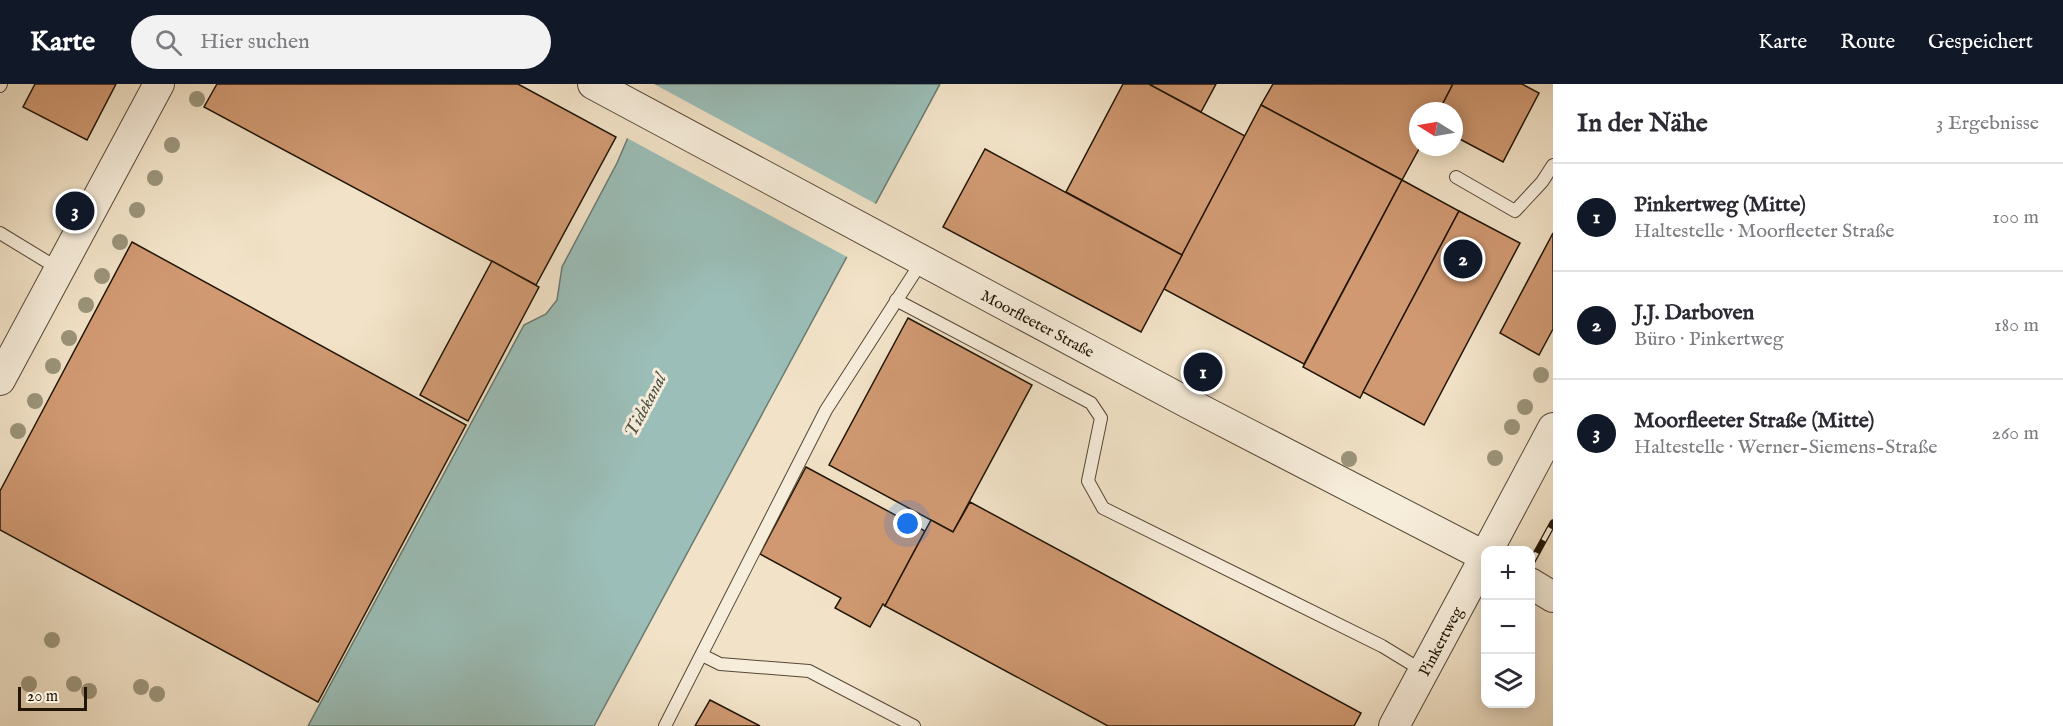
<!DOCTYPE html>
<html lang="de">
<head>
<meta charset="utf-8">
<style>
  :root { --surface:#fff; --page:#f2f2f3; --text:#2b2b33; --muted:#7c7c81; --line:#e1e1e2; --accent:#111827 }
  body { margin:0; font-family:"IM FELL English",serif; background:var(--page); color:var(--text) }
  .controls { position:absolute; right:18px; bottom:18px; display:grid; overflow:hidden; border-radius:12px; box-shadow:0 3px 15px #0003 }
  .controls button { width:54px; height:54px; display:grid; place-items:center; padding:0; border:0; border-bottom:2px solid var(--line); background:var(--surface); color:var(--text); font:30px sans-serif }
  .compass { position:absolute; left:1409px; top:18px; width:54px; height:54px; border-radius:50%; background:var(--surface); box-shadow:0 3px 15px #0003; rotate:281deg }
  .scale { position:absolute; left:18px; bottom:15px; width:69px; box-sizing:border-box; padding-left:6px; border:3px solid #211505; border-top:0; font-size:16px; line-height:21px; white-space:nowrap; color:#211505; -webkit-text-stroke:4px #f7eddb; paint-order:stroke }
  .you { position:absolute; left:908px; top:440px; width:21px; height:21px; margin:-15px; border:4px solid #fff; border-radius:50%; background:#1a73e8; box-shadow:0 0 0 9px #1a73e833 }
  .badge { display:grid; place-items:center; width:39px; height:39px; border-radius:50%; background:var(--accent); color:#fff; font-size:20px; font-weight:700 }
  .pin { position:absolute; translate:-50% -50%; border:3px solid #fff; box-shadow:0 2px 6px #0006 }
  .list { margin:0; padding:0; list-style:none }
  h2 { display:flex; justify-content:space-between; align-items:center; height:78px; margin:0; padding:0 24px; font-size:26px }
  h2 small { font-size:20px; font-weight:400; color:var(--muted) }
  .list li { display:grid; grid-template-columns:39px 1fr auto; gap:18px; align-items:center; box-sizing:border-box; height:108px; padding:0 24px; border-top:2px solid var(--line) }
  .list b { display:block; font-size:22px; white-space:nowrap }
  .list p { margin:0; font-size:20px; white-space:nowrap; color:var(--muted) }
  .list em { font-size:20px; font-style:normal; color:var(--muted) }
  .icon { flex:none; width:33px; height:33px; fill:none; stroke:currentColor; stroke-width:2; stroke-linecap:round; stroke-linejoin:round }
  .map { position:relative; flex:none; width:1553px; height:642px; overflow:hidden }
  header { display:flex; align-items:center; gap:36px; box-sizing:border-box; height:84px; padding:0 30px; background:var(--accent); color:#fff }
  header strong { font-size:28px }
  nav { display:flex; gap:33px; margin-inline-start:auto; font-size:21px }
  .search { width:420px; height:54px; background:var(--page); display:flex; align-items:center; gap:15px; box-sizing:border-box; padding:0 21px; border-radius:33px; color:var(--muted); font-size:22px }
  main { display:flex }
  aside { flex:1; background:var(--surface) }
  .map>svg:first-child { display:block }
</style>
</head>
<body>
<header>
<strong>Karte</strong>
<div class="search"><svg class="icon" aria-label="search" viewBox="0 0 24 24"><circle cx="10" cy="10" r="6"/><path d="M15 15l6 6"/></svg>Hier suchen</div>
<nav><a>Karte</a><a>Route</a><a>Gespeichert</a></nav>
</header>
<main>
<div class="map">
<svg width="1553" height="642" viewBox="0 0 1553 642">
  <rect width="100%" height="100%" fill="#f2e3c8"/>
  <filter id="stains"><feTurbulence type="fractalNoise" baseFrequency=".00333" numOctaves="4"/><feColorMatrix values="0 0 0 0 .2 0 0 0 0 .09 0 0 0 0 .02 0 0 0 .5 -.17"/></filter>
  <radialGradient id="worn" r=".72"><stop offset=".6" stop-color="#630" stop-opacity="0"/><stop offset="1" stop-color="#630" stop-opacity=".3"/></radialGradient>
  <!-- water -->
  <path fill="#9bbeb8" stroke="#6a7a70" stroke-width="1.5" d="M651 0H940L594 642H308L524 241 546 230 557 216 562 183 617 79Z"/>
  <!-- pier -->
  <path fill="#f2e3c8" d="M647 0H654L878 121 849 174 625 53Z"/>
  <!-- building -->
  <g fill="#d09972" stroke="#211505" stroke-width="1.5">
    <path d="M35 0H116L87 56 23 23Z"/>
    <path d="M217 0H518L616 53 536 201 204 23Z"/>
    <path d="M1123 0H1149L1245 52 1182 171 1066 108Z"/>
    <path d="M1149 0H1216L1201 28Z"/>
    <path d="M1273 0H1453L1439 27H1418V63H1420L1402 96 1261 21Z"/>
    <path d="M1453 0H1522L1539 9 1503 78 1454 52V27H1439Z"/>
    <path d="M1261 21 1402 96 1304 280 1164 205Z"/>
    <path d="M985 65 1182 171 1141 248 943 143Z"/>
    <path d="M1402 96 1459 127 1360 314 1303 283Z"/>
    <path d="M1459 127 1520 159 1424 341 1363 308Z"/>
    <path d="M1553 149V245L1539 271 1500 249Z"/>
    <path d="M132 158 466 341 318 618 0 446V407Z"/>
    <path d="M492 177 539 203 468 337 420 311Z"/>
    <path d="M908 234 1032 301 953 448 829 381Z"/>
    <path d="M806 383 925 447 885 522 883 520 870 543 835 524 841 514 760 470Z"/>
    <path d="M970 418 1361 629 1354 642H1108L885 522 931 436 953 448Z"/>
    <path d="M710 616 760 642H695Z"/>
  </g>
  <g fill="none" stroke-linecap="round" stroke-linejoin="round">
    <!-- service casing -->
    <g stroke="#554836" stroke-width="14">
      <g id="service">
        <path d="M0 2 1 0"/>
        <path d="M1456 93 1515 127 1542 98 1553 81"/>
        <path d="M0 149 59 185"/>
        <path d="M896 216 1091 319 1101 334 1088 397 1103 424 1382 562 1423 587"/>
        <path d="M702 571 720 580 809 587 914 642"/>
        <path d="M665 642 826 326 922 177"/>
      </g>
    </g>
    <!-- tertiary casing -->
    <g stroke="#554836" stroke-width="32">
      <g id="tertiary">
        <path d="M593 0 1188 319 1486 473"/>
        <path d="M0 296 159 0"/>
        <path d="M1488 466 1553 344"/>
        <path d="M1530 499 1553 513"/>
        <path d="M1394 642 1486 471"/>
      </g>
    </g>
    <!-- service -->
    <use href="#service" stroke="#f7eddb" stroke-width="12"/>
    <!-- tertiary -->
    <use href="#tertiary" stroke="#f7eddb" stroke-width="30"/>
    <!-- rail casing -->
    <g stroke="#211505" stroke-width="7">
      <path id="rail" d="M1530 481 1553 439"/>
    </g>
    <!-- rail -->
    <use href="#rail" stroke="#f7eddb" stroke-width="4.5" stroke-dasharray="14" stroke-linecap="butt"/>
  </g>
  <!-- trees -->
  <g fill="#9b947a">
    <circle cx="197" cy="15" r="8"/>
    <circle cx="172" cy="61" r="8"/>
    <circle cx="155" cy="94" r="8"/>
    <circle cx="137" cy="126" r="8"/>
    <circle cx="120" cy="158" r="8"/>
    <circle cx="102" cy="192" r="8"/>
    <circle cx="86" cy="221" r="8"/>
    <circle cx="69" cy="254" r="8"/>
    <circle cx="53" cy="282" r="8"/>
    <circle cx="1541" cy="291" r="8"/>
    <circle cx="35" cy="317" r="8"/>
    <circle cx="1525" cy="323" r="8"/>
    <circle cx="1512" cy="343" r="8"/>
    <circle cx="18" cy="347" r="8"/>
    <circle cx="1495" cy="374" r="8"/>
    <circle cx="1349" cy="375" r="8"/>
    <circle cx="52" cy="556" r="8"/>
    <circle cx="29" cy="600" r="8"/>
    <circle cx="74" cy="600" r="8"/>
    <circle cx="141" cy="603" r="8"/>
    <circle cx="89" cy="607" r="8"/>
    <circle cx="157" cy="610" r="8"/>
  </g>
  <g text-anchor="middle" stroke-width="6" stroke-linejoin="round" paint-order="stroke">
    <!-- street labels -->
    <g font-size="16" fill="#211505" stroke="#f7eddb">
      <text transform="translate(1038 239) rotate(28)" y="6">Moorfleeter Straße</text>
      <text transform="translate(1440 557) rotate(-62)" y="6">Pinkertweg</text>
    </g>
    <!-- water labels -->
    <g font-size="18" font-style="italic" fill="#4c5044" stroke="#f7eddb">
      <text transform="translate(645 321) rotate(-62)" y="6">Tidekanal</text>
    </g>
  </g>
  <rect width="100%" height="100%" filter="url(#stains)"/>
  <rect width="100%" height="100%" fill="url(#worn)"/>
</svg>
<div class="controls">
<button>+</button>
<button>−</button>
<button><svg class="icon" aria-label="layers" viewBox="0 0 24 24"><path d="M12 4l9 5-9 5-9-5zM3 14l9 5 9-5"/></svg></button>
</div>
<svg class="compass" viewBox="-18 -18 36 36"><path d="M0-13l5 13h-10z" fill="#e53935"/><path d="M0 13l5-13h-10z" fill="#7c7c81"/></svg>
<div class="scale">20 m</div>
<div class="you"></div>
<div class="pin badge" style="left:1203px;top:288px">1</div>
<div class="pin badge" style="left:1463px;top:175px">2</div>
<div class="pin badge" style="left:75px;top:127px">3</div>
</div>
<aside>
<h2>In der Nähe<small>3 Ergebnisse</small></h2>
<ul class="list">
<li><span class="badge">1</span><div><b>Pinkertweg (Mitte)</b><p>Haltestelle · Moorfleeter Straße</p></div><em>100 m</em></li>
<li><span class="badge">2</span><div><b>J.J. Darboven</b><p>Büro · Pinkertweg</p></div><em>180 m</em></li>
<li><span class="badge">3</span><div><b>Moorfleeter Straße (Mitte)</b><p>Haltestelle · Werner-Siemens-Straße</p></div><em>260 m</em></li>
</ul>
</aside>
</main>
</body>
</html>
